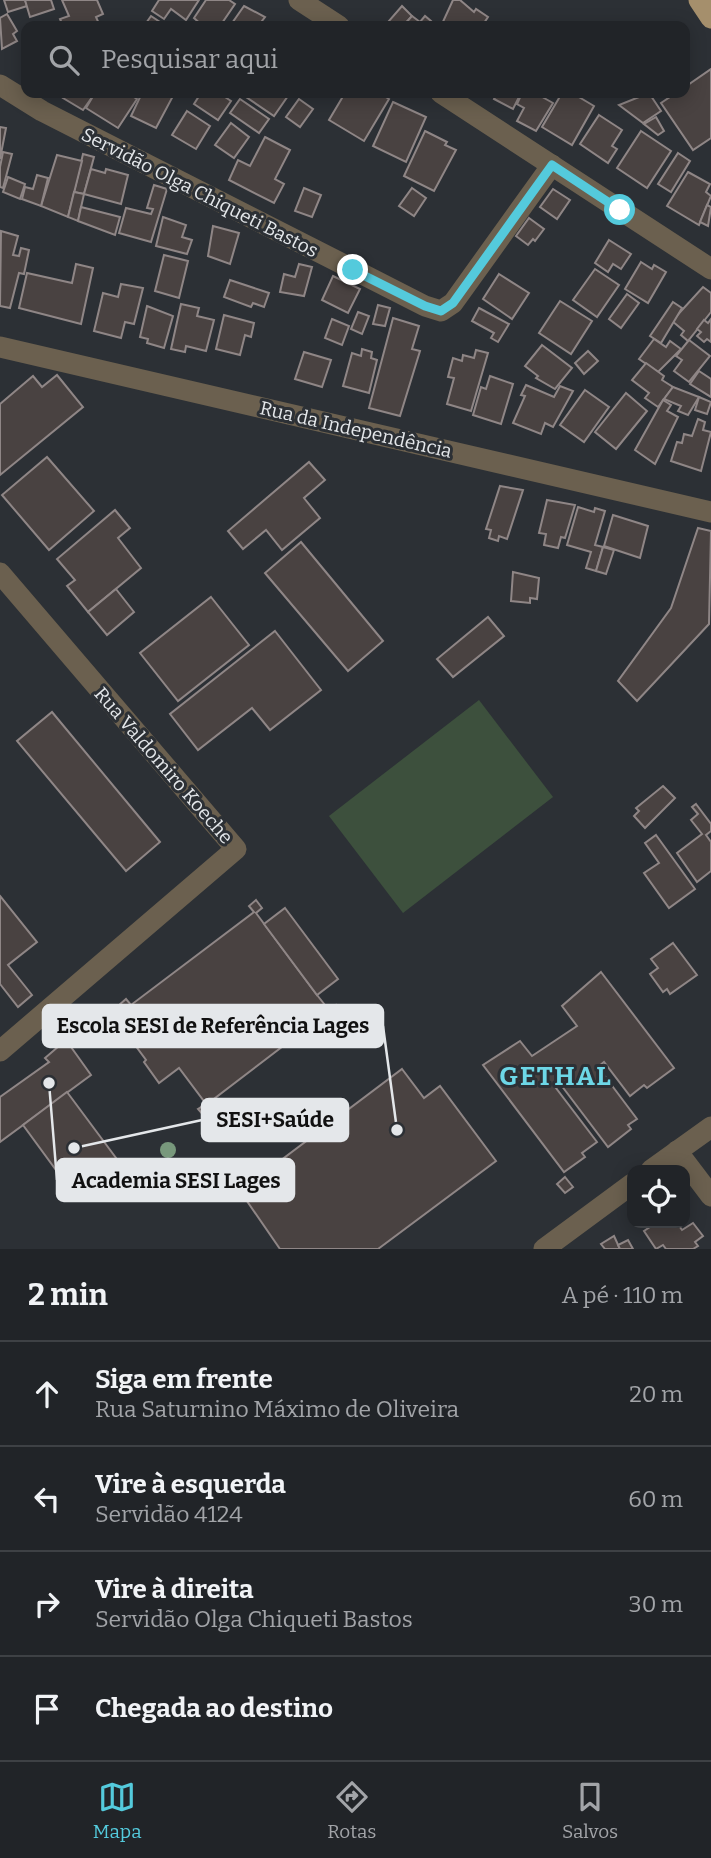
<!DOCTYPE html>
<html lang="pt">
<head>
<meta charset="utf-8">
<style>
  :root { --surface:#212428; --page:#2d3034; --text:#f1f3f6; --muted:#a2a4a8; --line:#3e4145; --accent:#54cadc }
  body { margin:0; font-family:Bitter,serif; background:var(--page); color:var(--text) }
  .controls { position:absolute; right:21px; bottom:21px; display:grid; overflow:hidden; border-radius:14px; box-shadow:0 4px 18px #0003 }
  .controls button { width:63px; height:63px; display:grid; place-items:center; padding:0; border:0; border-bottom:2px solid var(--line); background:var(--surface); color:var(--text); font:35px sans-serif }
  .stop { position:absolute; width:21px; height:21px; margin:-16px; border:5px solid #54cadc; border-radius:50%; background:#fff }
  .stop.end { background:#54cadc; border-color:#fff; box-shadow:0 2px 7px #0008 }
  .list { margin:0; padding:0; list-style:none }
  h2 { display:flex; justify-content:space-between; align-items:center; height:91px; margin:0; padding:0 28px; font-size:30px }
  h2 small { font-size:23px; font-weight:400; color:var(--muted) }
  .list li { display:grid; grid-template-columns:46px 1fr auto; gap:21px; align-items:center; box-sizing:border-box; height:105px; padding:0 28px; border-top:2px solid var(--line) }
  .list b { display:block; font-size:26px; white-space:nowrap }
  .list p { margin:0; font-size:23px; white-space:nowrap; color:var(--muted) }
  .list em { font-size:23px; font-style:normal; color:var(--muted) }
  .icon { flex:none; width:38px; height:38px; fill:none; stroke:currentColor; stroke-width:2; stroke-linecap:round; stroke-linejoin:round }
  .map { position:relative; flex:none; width:711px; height:1249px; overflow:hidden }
  .search { position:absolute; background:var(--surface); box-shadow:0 4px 18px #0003; left:21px; right:21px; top:21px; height:77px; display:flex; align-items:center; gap:18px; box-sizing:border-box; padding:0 24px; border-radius:14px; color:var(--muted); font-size:26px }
  .sheet { height:511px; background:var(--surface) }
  nav { display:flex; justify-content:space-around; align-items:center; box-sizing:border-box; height:98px; border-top:2px solid var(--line); background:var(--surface); font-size:19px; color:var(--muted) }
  nav a { display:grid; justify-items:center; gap:4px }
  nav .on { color:var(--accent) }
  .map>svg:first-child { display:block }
</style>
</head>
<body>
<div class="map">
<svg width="711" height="1249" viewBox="0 0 711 1249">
  <rect width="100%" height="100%" fill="#2c3035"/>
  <!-- green -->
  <path fill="#3d503d" d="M479 700 553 797 403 913 329 816Z"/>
  <!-- building -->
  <g fill="#494241" stroke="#8f8686" stroke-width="2">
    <path d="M4 0H25L27 6 8 12Z"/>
    <path d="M25 0H51L54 9 30 17Z"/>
    <path d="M62 0H97L103 14 96 17 100 26H63L60 19 69 16Z"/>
    <path d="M159 0H199L186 20 171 9 164 19 152 11Z"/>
    <path d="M206 0H229L235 4 220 26H203L194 18Z"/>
    <path d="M453 0H460L474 12 476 9 488 17 482 26H441Z"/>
    <path d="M244 6 265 17 258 26H230Z"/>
    <path d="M402 6 412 16 403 26H393L388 22Z"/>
    <path d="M7 14 17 31 13 34 17 41 2 49 0 18Z"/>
    <path d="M151 16 166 26H144Z"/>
    <path d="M412 16 420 22 425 16 431 21 428 26H403Z"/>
    <path d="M711 69V138L693 150 661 103 676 93H685V87Z"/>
    <path d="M67 93H95L83 110 63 98Z"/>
    <path d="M95 93H127L137 99 118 128 86 108Z"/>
    <path d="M142 93H167L173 96 156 128 131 116Z"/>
    <path d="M201 93H219L231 101 218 120 194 104Z"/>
    <path d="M240 93H290L274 116Z"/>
    <path d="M345 93H386L384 96 389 99 364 141 329 120Z"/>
    <path d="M497 93H521L513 109 494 99Z"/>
    <path d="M522 93H535L553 103 536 131 517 121 524 108 517 104Z"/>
    <path d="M562 93H572L594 106 572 145 542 127Z"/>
    <path d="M649 93 661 111 643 123 619 105Z"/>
    <path d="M240 99 269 119 259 133 230 113Z"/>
    <path d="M299 99 313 109 300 127 286 117Z"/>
    <path d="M393 102 426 117 406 162 373 146Z"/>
    <path d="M187 111 210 126 196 149 172 135Z"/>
    <path d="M599 115 622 130 612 146 617 149 608 163 580 144Z"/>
    <path d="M656 117 664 131 658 135 644 124Z"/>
    <path d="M231 123 249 137 234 158 215 145Z"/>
    <path d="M0 127 6 128 0 159Z"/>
    <path d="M425 131 447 142 445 145 456 150 434 191 404 176Z"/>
    <path d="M641 131 671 151 647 188 617 168Z"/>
    <path d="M265 137 290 150 275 179 284 184 274 203 229 180 238 160 250 166Z"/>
    <path d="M3 152 12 154 3 188 0 187V167Z"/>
    <path d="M678 153 690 161 671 192 658 184Z"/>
    <path d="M83 154 94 157 84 194 74 192Z"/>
    <path d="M57 155 82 161 68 217 41 206Z"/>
    <path d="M91 169 105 173 106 169 128 175 121 204 84 194Z"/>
    <path d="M688 172 710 184 706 192 711 196 699 225 667 206Z"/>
    <path d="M37 175 48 178 41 206 22 199 25 187 33 189Z"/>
    <path d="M8 177 25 184 20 199 3 192Z"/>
    <path d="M154 185 167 189 151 242 119 233 126 208 151 214 153 209 147 208Z"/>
    <path d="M304 188 321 195 312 217 295 211Z"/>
    <path d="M412 188 426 198 414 216 399 206Z"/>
    <path d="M553 189 570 200 557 219 540 207Z"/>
    <path d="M74 192 84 194 78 221 68 217Z"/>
    <path d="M707 205 711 207 708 226 700 222Z"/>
    <path d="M81 207 120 217 115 235 78 221Z"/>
    <path d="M163 217 186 225 182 237 192 240 187 254 156 246Z"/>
    <path d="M529 218 544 229 535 241 533 239 528 245 516 236Z"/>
    <path d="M213 226 239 233 230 264 208 256Z"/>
    <path d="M1 231 18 236 13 255 19 256 21 248 29 250 24 274 19 273 10 308 0 306Z"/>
    <path d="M609 240 631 254 621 269 613 264 608 272 595 263Z"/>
    <path d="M164 255 188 261 179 298 155 291Z"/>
    <path d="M641 262 652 269 654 265 666 272 648 303 625 289Z"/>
    <path d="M76 264 93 268 81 324 19 308 27 273 72 283Z"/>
    <path d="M299 264 312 267 304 296 280 292 284 274 295 277Z"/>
    <path d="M595 269 619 285 597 317 573 300Z"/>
    <path d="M499 274 529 293 512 319 483 299Z"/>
    <path d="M333 276 360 289 348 313 322 300Z"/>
    <path d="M230 280 269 293 264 307 253 303 251 307 224 297Z"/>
    <path d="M121 284 143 288 134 324 125 322 121 338 94 331 103 293 118 297Z"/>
    <path d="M703 287 711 293V312L688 341 681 335 684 331 672 321Z"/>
    <path d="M627 294 639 303 621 328 609 319Z"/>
    <path d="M560 301 592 321 571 354 539 333Z"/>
    <path d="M673 302 682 308 661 343 650 336Z"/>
    <path d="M181 304 199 308 197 316 214 320 206 351 186 346 185 352 171 349Z"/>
    <path d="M378 305 390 308 385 326 373 324Z"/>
    <path d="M147 306 173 316 164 348 147 343 148 339 140 337Z"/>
    <path d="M479 308 509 324 498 342 491 338 494 333 472 321Z"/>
    <path d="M358 312 369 316 362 334 351 329Z"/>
    <path d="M224 315 254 323 251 337 245 335 240 355 216 349Z"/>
    <path d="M393 318 419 326 412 349 420 351 400 416 369 408Z"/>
    <path d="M332 319 349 326 342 345 325 338Z"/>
    <path d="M711 319V342L707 339 704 342 697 336 701 332 697 329 704 320 708 323Z"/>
    <path d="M654 339 666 347 670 341 681 349 658 372 639 359Z"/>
    <path d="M689 340 710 356 689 382 674 371 682 360 676 356Z"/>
    <path d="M542 345 572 368 555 389 536 378 538 376 525 366Z"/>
    <path d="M362 349 372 352 371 358 377 360 369 393 343 386 352 353 361 356Z"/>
    <path d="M476 350 488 353 471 411 447 404 454 378 448 377 453 358 462 361 463 355 474 358Z"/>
    <path d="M588 351 598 361 584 374 575 363Z"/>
    <path d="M304 352 331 360 322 387 295 379Z"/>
    <path d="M646 363 664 376 662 380 673 387 658 407 645 398 649 393 632 380Z"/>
    <path d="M699 371 711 379V397L690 384Z"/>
    <path d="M57 375 83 407 0 475V404L33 376 42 387Z"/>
    <path d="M490 376 513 384 501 424 473 415 481 387 486 389Z"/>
    <path d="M526 385 554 397 560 386 573 391 553 427 545 423 541 434 513 423 525 396 521 395Z"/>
    <path d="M673 387 699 397 688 415 678 411 681 406 664 399Z"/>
    <path d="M585 390 609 407 584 442 560 425Z"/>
    <path d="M626 393 647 411 616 449 595 432Z"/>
    <path d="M699 397 711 402 707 414 695 410Z"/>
    <path d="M663 400 671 405 667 411 678 417 655 464 635 450Z"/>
    <path d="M698 419 705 422 703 430 711 432 701 471 671 461 677 442 682 443 684 434 692 436Z"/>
    <path d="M47 457 94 511 49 550 2 495Z"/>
    <path d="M309 462 325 480 304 498 320 518 282 550 266 530 243 549 228 531Z"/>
    <path d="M500 486 523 490 507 539 499 536 498 541 489 538 491 530 486 529Z"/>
    <path d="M547 500 575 505 565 538 561 537 558 548 544 545 546 534 539 533Z"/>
    <path d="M578 507 594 512 595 508 605 511 595 545 603 547 596 571 586 568 591 552 567 545Z"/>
    <path d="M115 510 130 528 118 538 141 568 88 612 67 586 75 580 57 559Z"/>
    <path d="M613 515 648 526 640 558 604 546Z"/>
    <path d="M698 528 711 531 709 624 637 701 618 681 671 608Z"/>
    <path d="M301 542 383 641 348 671 265 573Z"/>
    <path d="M603 547 614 550 606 574 596 571Z"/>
    <path d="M513 572 539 578 537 599 530 598V603L511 601Z"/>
    <path d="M116 589 134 612 107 635 88 612Z"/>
    <path d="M211 597 249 645 178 701 140 653Z"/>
    <path d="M488 617 504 636 453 677 437 659Z"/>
    <path d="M275 631 321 690 270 730 252 708 198 750 170 714Z"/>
    <path d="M52 712 160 842 126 871 17 741Z"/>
    <path d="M663 786 675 798 645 828 634 816 639 811 636 808Z"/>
    <path d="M696 804 711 824V831L706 835 711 842V871L697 882 677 853 702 834 691 820 698 814 692 807Z"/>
    <path d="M656 835 695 889 669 908 644 873 659 863 645 843Z"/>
    <path d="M0 896 37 942 8 965 32 995 18 1007 0 984Z"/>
    <path d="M256 900 262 908 256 913 317 995 329 1010 336 1005 341 1012 334 1017 329 1011 206 1105 211 1111 204 1116 198 1109 206 1104 179 1068 159 1083 144 1062 146 1060 115 1018 124 1011 119 1005 126 999 131 1005 254 912 249 906Z"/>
    <path d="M285 908 338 979 317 995 264 924Z"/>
    <path d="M673 943 697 975 670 994 667 989 663 992 650 974 658 968 651 959Z"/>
    <path d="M601 972 674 1068 647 1088 644 1085 630 1096 604 1062 598 1067 637 1119 628 1125 631 1129 608 1147 561 1085 556 1088 597 1142 582 1153 585 1157 564 1172 483 1065 520 1041 532 1056 577 1026 562 1006Z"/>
    <path d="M66 1040 91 1075 0 1142V1097L49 1062 45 1058Z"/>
    <path d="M402 1069 424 1098 440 1086 496 1161 378 1249H280L240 1191Z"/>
    <path d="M67 1092 125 1170 89 1196 86 1194 78 1200 23 1125Z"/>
    <path d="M565 1177 573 1187 565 1193 557 1184Z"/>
    <path d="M656 1223H677L682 1230 693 1223 703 1236 695 1242 698 1246 693 1249H666L663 1245 656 1249 644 1231Z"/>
    <path d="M614 1236 620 1249H605L601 1244Z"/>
    <path d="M628 1240 633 1249H620L618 1245Z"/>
  </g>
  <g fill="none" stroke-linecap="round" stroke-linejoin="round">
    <!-- minor -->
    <g stroke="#6b604f" stroke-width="21">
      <path d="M299 0 339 26"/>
      <path d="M0 85 42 111 425 306 441 311 453 303 552 165"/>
      <path d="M441 93 711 269"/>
      <path d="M0 347 711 512"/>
      <path d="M0 573 236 849 0 1051"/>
      <path d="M677 1151 711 1196"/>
      <path d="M651 1170 711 1127"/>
      <path d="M544 1249 632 1184"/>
    </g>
    <!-- major -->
    <path stroke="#a58f6c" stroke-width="21" d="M699 0 711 18"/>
  </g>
  <!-- trees -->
  <circle fill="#78987c" cx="168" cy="1150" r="8"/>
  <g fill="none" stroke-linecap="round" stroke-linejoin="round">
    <!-- route -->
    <path stroke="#54cadc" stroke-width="9" d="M353 270 425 306 441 311 453 303 552 165 620 210"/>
  </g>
  <g text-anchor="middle" stroke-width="6" stroke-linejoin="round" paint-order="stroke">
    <!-- street labels -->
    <g font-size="19" fill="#e4e7ea" stroke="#2c3035">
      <text transform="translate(200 192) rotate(27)" y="7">Servidão Olga Chiqueti Bastos</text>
      <text transform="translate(356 429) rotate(13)" y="7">Rua da Independência</text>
      <text transform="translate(164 765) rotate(49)" y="7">Rua Valdomiro Koeche</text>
    </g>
    <!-- district labels -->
    <g font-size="26" font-weight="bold" letter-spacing="2" fill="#6dd7e7" stroke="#2c3035">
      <text x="556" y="1085">GETHAL</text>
    </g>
  </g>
  <!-- callouts -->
  <path fill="none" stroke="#e4e7ea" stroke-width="2.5" d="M397 1130L383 1026M74 1148L202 1120M49 1083L57 1180"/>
  <g fill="#e4e7ea" stroke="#2c3035" stroke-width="2.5">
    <circle cx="397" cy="1130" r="7"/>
    <circle cx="74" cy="1148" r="7"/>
    <circle cx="49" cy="1083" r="7"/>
  </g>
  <g fill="#e4e7ea" stroke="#e4e7ea" stroke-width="2.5">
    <rect x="43" y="1005" width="340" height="42" rx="7"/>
    <rect x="202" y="1099" width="146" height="42" rx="7"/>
    <rect x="57" y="1159" width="237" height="42" rx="7"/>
  </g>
  <g font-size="21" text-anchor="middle" font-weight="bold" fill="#111">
    <text x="213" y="1033">Escola SESI de Referência Lages</text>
    <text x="275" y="1127">SESI+Saúde</text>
    <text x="176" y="1188">Academia SESI Lages</text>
  </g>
</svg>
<div class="controls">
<button><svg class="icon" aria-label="locate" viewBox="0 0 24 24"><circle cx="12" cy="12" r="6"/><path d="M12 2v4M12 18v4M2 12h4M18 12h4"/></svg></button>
</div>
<div class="stop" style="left:620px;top:210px"></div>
<div class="stop end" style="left:353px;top:270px"></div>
<div class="search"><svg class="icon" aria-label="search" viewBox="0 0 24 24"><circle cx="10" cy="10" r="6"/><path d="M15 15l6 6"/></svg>Pesquisar aqui</div>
</div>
<section class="sheet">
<h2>2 min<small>A pé · 110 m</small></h2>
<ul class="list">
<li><svg class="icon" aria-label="ahead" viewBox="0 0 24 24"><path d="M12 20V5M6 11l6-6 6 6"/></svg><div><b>Siga em frente</b><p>Rua Saturnino Máximo de Oliveira</p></div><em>20 m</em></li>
<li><svg class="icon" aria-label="left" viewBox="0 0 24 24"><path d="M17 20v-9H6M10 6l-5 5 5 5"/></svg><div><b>Vire à esquerda</b><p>Servidão 4124</p></div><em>60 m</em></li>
<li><svg class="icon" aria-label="right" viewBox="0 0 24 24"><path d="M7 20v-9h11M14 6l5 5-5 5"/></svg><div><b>Vire à direita</b><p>Servidão Olga Chiqueti Bastos</p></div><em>30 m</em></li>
<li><svg class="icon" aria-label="arrive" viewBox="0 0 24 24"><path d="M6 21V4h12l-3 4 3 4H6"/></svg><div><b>Chegada ao destino</b></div></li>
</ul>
</section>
<nav>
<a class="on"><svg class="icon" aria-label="map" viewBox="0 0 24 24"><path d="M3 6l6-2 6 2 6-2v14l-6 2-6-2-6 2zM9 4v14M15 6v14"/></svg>Mapa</a>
<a><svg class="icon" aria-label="directions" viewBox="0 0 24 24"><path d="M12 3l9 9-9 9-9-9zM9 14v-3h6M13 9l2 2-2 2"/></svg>Rotas</a>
<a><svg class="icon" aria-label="saved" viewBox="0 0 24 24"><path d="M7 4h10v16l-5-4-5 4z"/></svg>Salvos</a>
</nav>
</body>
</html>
